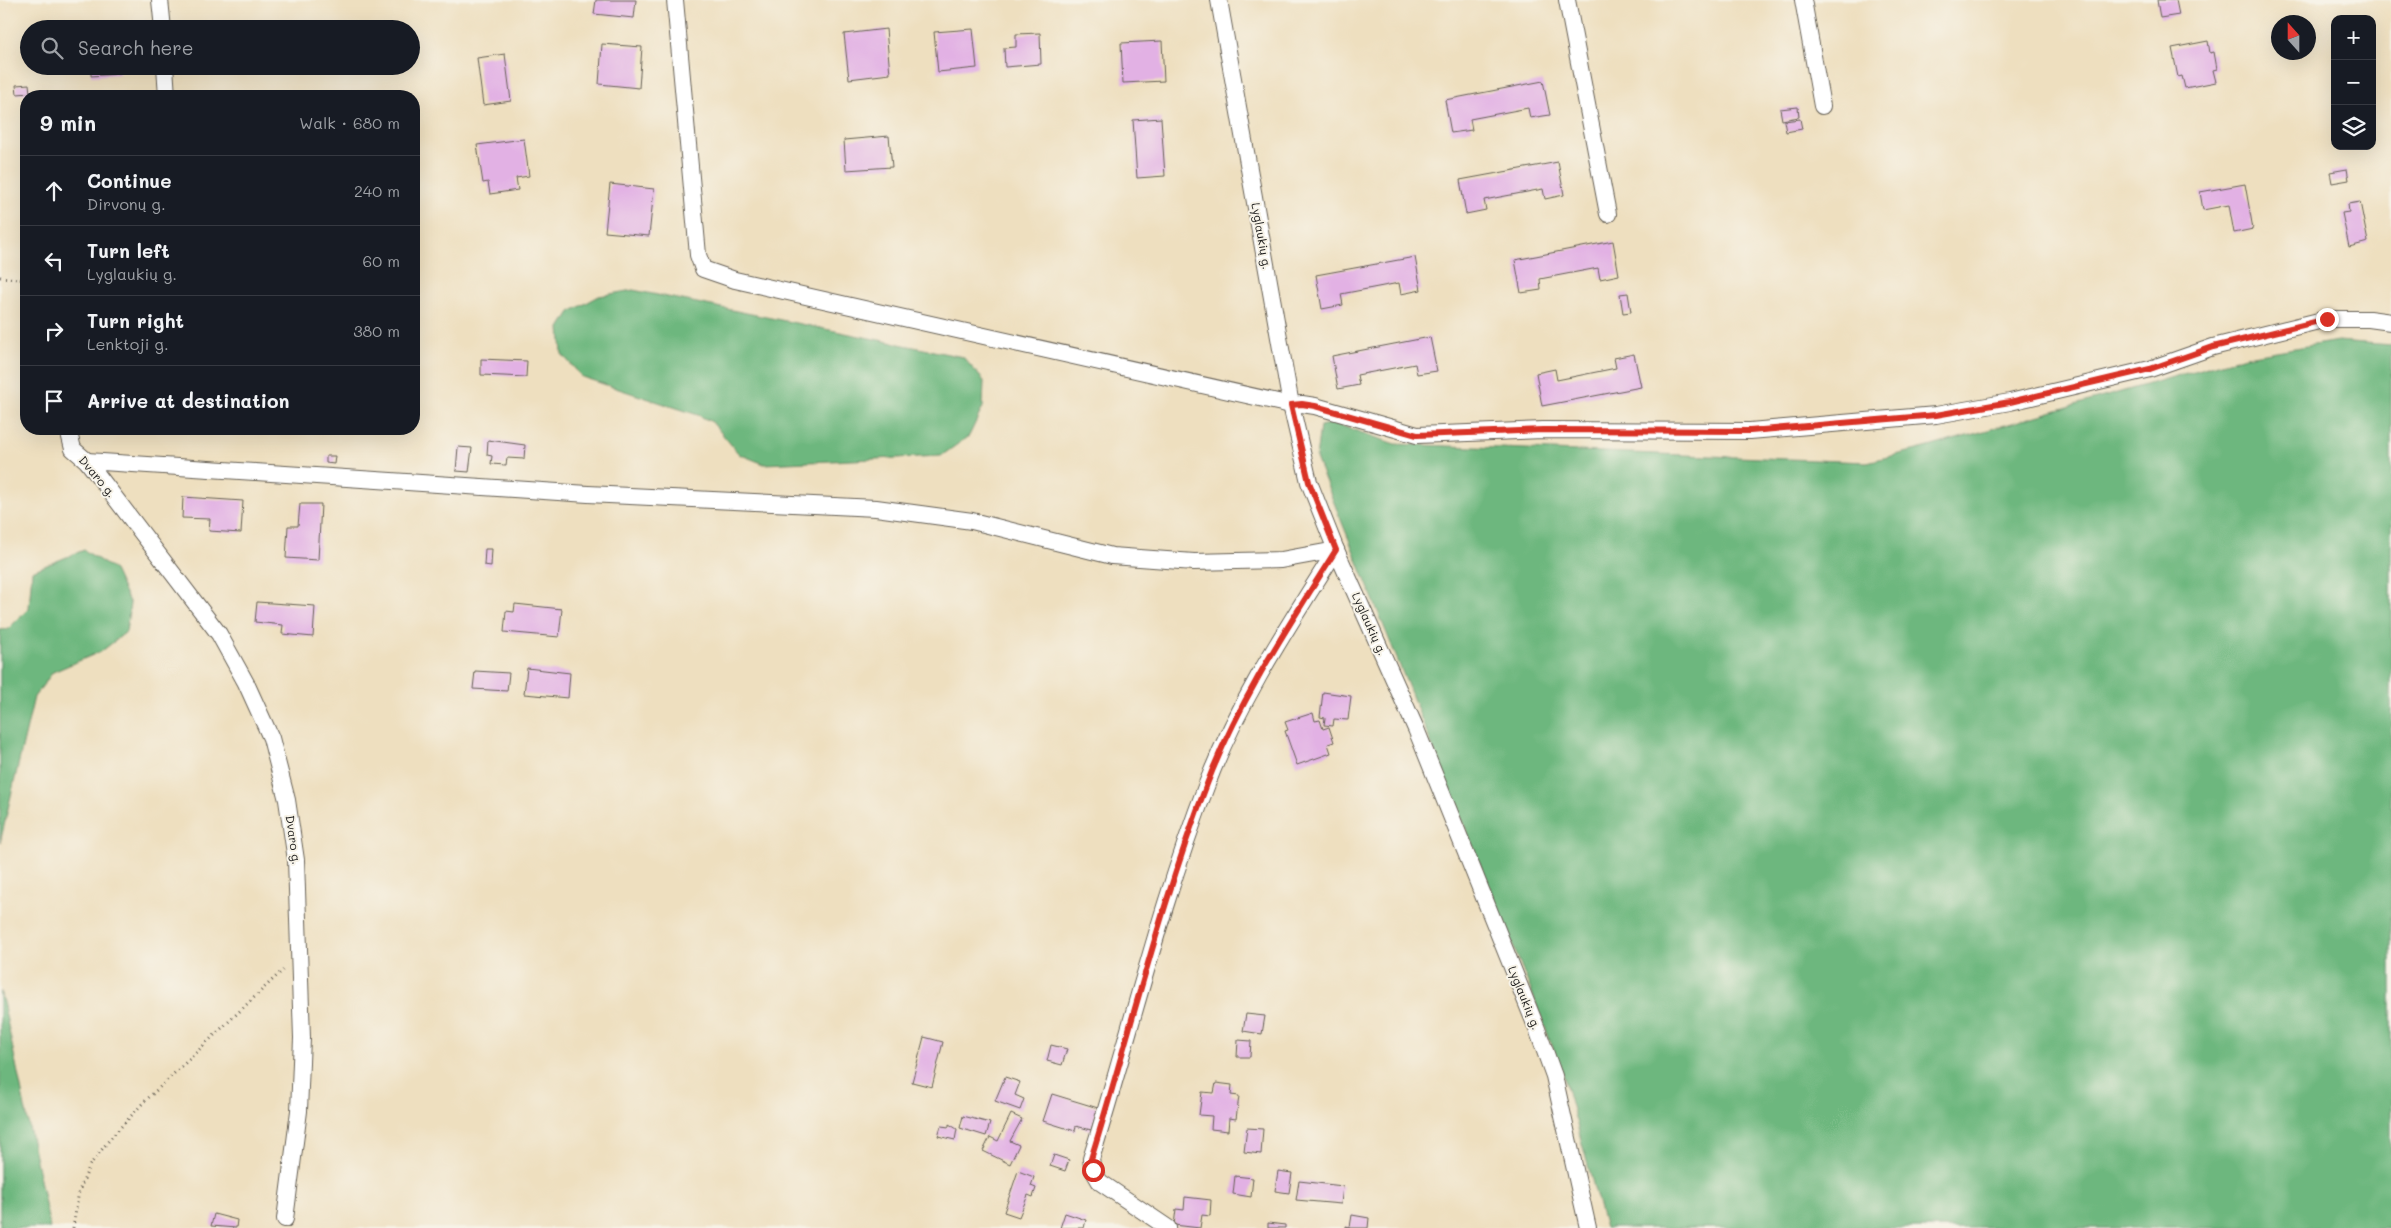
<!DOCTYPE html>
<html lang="en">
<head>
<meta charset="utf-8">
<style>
  :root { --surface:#171b24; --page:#20242c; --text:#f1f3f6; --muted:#9ea1a6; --line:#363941 }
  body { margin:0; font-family:Mali,sans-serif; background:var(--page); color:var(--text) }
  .controls { position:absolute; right:15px; top:15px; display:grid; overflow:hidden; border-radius:10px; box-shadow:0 5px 20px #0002 }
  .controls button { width:45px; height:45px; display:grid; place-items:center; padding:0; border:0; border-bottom:1px solid var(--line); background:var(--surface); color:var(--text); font:25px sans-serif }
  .compass { position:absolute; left:2271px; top:15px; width:45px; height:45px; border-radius:50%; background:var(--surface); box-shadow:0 5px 20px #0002; rotate:339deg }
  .stop { position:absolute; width:15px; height:15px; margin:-11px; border:4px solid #d93025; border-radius:50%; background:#fff }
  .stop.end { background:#d93025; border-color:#fff; box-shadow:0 1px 5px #0008 }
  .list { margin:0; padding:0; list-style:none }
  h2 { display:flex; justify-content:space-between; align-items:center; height:65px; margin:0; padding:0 20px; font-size:21px }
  h2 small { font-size:16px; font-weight:400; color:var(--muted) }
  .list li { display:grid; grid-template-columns:32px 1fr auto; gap:15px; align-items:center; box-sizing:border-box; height:70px; padding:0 20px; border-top:1px solid var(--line) }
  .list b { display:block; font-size:19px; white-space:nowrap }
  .list p { margin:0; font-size:16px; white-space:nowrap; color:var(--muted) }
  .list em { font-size:16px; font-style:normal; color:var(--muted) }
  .icon { flex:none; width:28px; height:28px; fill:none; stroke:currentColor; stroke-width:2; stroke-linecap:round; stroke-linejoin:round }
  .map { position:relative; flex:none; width:2391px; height:1228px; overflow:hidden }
  .search { position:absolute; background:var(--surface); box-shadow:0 5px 20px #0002; left:20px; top:20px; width:400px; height:55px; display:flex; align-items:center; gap:12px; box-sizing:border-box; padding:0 18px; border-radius:28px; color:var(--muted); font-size:19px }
  .panel { position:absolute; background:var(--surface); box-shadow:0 5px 20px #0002; left:20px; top:90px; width:400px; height:345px; border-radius:20px }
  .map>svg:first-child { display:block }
</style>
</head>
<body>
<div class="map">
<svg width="2391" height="1228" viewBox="0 0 2391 1228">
  <rect width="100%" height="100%" fill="#f7f3e8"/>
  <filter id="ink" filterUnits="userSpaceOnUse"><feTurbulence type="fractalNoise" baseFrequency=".02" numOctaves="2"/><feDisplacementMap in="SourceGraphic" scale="10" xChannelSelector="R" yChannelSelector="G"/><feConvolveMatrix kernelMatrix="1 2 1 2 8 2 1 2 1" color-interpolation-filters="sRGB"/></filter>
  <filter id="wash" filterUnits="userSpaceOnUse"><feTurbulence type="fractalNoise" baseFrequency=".0096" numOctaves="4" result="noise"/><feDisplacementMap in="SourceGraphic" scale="20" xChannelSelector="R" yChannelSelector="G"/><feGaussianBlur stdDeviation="1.12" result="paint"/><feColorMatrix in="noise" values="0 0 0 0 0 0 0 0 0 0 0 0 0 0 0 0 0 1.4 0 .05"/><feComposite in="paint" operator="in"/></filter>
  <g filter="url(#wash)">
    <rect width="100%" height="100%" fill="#eedfbf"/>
    <!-- forest -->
    <g fill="#6db77e" stroke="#446a4d">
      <path d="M633 290 963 357 984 381 983 407 969 436 941 456 764 464 739 454 712 422 698 415 582 377 562 354 560 328 570 312 599 296Z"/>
      <path d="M2338 341 2391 345V1228H1605L1564 1077 1532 993 1316 458 1320 426 1333 423 1395 444 1867 462 1925 448 2246 356Z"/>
      <path d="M84 550 114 570 130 604 126 632 102 651 53 672 34 697 0 843V630L8 629 29 608 32 571Z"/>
      <path d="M0 991 4 1006 50 1228H0Z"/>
    </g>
    <g id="blocks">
      <!-- building -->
      <g fill="#e2b1e4">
        <path d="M596 0H636L634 18 594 14Z"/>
        <path d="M2157 0H2176L2179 15 2160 18Z"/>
        <path d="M886 29 890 74 849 79 844 34Z"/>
        <path d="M973 29 977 68 938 72 934 32Z"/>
        <path d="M1040 33 1041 64 1005 67 1004 48 1016 47V34Z"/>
        <path d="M1162 41 1164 81 1123 83 1121 43Z"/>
        <path d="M2208 41 2210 53 2214 52 2217 69 2213 70 2216 82 2185 88 2182 76 2178 77 2172 48Z"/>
        <path d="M602 44 642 47 639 88 599 84Z"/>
        <path d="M505 54 511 101 483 105 477 58Z"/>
        <path d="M91 66H118L119 74 91 76Z"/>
        <path d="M1543 81 1550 115 1530 118 1528 108 1470 119 1472 130 1451 133 1445 100Z"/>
        <path d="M29 84 30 93 17 94 16 85Z"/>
        <path d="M1798 107 1799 117 1782 120 1780 109Z"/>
        <path d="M1161 118 1165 176 1137 178 1133 120Z"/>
        <path d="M1800 119 1802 129 1786 132 1784 121Z"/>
        <path d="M889 136 892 167 846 170 844 140Z"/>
        <path d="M524 139 529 176 516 178 518 190 490 194 488 182 483 183 477 145Z"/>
        <path d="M1558 162 1564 195 1545 199 1543 189 1484 200 1486 210 1466 214 1460 180Z"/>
        <path d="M2347 169 2349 180 2332 183 2330 172Z"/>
        <path d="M610 184 654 189 649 236 605 232Z"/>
        <path d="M2245 184 2253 229 2234 233 2229 205 2203 210 2200 192Z"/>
        <path d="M2360 202 2368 242 2349 247 2342 213 2349 212 2348 204Z"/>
        <path d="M1613 241 1619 275 1600 279 1598 268 1540 279 1541 290 1521 293 1515 260Z"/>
        <path d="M1415 257 1421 290 1401 294 1399 283 1341 294 1343 305 1322 309 1316 275Z"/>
        <path d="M1628 293 1631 312 1623 313 1620 294Z"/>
        <path d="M1430 337 1437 371 1417 374 1415 364 1357 375 1359 385 1338 389 1332 356Z"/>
        <path d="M1634 354 1641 387 1542 406 1536 373 1555 369 1557 380 1616 368 1614 358Z"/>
        <path d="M481 359 527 361 526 377 481 375Z"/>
        <path d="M488 440 525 445 524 459 507 458 506 465 491 464 492 456 487 455Z"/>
        <path d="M458 447 472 448 469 472 456 471Z"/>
        <path d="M326 456H335L334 464 326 463Z"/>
        <path d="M183 497 243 501 241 533 209 531 210 519 182 518Z"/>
        <path d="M300 504H321L318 560 286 558 288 526H298Z"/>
        <path d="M485 549H492L491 566 484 565Z"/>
        <path d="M257 602 315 606 313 637 282 634 283 625 255 622Z"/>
        <path d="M515 604 562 609 559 637 504 632 506 611 514 612Z"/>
        <path d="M527 668 570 673 568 698 524 694Z"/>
        <path d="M475 671 509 673 507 691 473 689Z"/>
        <path d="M1323 692 1351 696 1348 720 1334 719 1333 726 1324 725 1325 718 1320 717Z"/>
        <path d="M1313 713 1315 721 1320 720 1323 729 1329 727 1334 742 1328 744 1331 753 1297 765 1285 731 1288 730 1285 722Z"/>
        <path d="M1246 1014 1265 1016 1262 1034 1243 1031Z"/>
        <path d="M924 1037 943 1042 932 1087 912 1082Z"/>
        <path d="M1238 1040 1251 1041 1250 1057H1237Z"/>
        <path d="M1051 1045 1067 1049 1062 1065 1047 1061Z"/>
        <path d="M1005 1077 1020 1082 1015 1095 1024 1099 1020 1110 995 1101Z"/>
        <path d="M1216 1083 1232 1085 1231 1095 1239 1096 1236 1119 1229 1118 1228 1131 1211 1129 1212 1116 1199 1115 1202 1092 1214 1093Z"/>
        <path d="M1052 1094 1098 1108 1091 1130 1076 1126 1075 1131 1043 1121Z"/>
        <path d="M1011 1114 1022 1119 1010 1141 1019 1145 1010 1164 983 1151 990 1137 998 1141Z"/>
        <path d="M963 1116 990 1123 986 1136 960 1128Z"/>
        <path d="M949 1124 957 1129 955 1140 938 1136 941 1126 949 1127Z"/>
        <path d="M1247 1128 1263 1129 1261 1154 1244 1152Z"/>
        <path d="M1054 1155 1069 1160 1065 1171 1050 1166Z"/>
        <path d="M1018 1171 1034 1177 1031 1186 1036 1188 1033 1197 1028 1195 1019 1217 1004 1212Z"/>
        <path d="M1278 1171 1292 1173 1289 1193 1275 1191Z"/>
        <path d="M1235 1176 1253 1178 1251 1197 1233 1194Z"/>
        <path d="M1299 1181 1343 1186 1341 1204 1296 1200Z"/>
        <path d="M1185 1197 1211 1200 1210 1216 1202 1215 1200 1228 1174 1225 1176 1209 1184 1210Z"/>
        <path d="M1065 1213 1086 1220 1084 1228H1060Z"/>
        <path d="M214 1214 237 1220 236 1228 211 1226Z"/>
        <path d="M1352 1215 1369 1218 1368 1228H1346V1226L1350 1227Z"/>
        <path d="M1268 1223 1285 1225V1228H1268Z"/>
      </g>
    </g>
  </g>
  <g filter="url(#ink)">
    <use href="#blocks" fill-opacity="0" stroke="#666055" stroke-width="1"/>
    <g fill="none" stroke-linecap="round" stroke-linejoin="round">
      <!-- minor casing -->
      <g stroke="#666055" stroke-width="18">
        <g id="minor">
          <path d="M160 0 163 29"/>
          <path d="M675 0 698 255 703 269 735 280 1291 405 1302 404 1315 406 1417 435 1543 430 1750 431 1936 415 2010 402 2150 369 2213 347 2327 319H2369L2391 322"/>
          <path d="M1219 0 1291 405 1309 482 1336 550 1416 729 1537 1029 1554 1076 1588 1228"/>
          <path d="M1567 0 1608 214"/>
          <path d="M1803 0 1822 106"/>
          <path d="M165 66 167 96"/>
          <path d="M68 429 73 449 87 461 219 634 246 683 271 738 287 800 296 860 302 1038 299 1111 285 1219"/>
          <path d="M87 461 588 494 876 508 972 521 1112 556 1194 562 1281 560 1336 550"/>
          <path d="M1168 1228 1100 1182 1093 1170 1091 1159C1130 1034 1160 906 1207 784 1239 700 1289 625 1336 550"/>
        </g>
      </g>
      <!-- path -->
      <g stroke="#666055" stroke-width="3" stroke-dasharray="1 4" stroke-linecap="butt">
        <path d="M0 277 26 280"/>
        <path d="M73 1228 79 1191 90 1165 110 1139 142 1104 283 970"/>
      </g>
      <!-- minor -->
      <use href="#minor" stroke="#fff" stroke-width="16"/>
    </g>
  </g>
  <g fill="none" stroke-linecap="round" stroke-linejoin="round" filter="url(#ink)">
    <!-- route -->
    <path stroke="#d93025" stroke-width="6" d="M1093 1170 1091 1159C1130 1034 1160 905 1207 784 1239 700 1289 625 1336 550L1309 482 1291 405 1302 404 1315 406 1417 435 1543 430 1750 431 1936 415 2010 402 2150 369 2213 347 2327 319"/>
  </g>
  <g text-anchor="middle" stroke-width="4" stroke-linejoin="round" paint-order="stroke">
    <!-- street labels -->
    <g font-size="12" fill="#1c1c1c" stroke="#f7f3e8">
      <text transform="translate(1261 236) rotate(80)" y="4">Lyglaukių g.</text>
      <text transform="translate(97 477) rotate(50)" y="4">Dvaro g.</text>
      <text transform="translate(1369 624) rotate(66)" y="4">Lyglaukių g.</text>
      <text transform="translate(293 840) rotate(82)" y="4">Dvaro g.</text>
      <text transform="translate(1524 998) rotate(68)" y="4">Lyglaukių g.</text>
    </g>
  </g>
</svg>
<div class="controls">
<button>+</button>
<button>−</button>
<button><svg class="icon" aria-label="layers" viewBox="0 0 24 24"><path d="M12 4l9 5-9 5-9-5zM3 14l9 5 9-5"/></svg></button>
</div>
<svg class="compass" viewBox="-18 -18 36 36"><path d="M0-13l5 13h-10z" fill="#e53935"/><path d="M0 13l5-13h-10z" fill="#9ea1a6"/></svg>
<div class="stop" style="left:1093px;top:1170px"></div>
<div class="stop end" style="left:2327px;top:319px"></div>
<div class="search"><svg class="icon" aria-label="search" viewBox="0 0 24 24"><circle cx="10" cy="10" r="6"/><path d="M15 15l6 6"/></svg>Search here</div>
<section class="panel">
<h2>9 min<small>Walk · 680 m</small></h2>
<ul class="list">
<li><svg class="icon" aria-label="ahead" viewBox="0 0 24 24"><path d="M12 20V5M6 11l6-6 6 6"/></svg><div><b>Continue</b><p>Dirvonų g.</p></div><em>240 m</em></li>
<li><svg class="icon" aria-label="left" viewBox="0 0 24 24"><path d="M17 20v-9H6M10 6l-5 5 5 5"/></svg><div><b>Turn left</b><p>Lyglaukių g.</p></div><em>60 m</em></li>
<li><svg class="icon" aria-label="right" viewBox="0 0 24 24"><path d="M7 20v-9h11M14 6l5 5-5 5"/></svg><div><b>Turn right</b><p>Lenktoji g.</p></div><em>380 m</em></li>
<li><svg class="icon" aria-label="arrive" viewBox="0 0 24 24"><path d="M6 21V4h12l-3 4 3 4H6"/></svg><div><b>Arrive at destination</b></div></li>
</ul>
</section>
</div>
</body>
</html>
